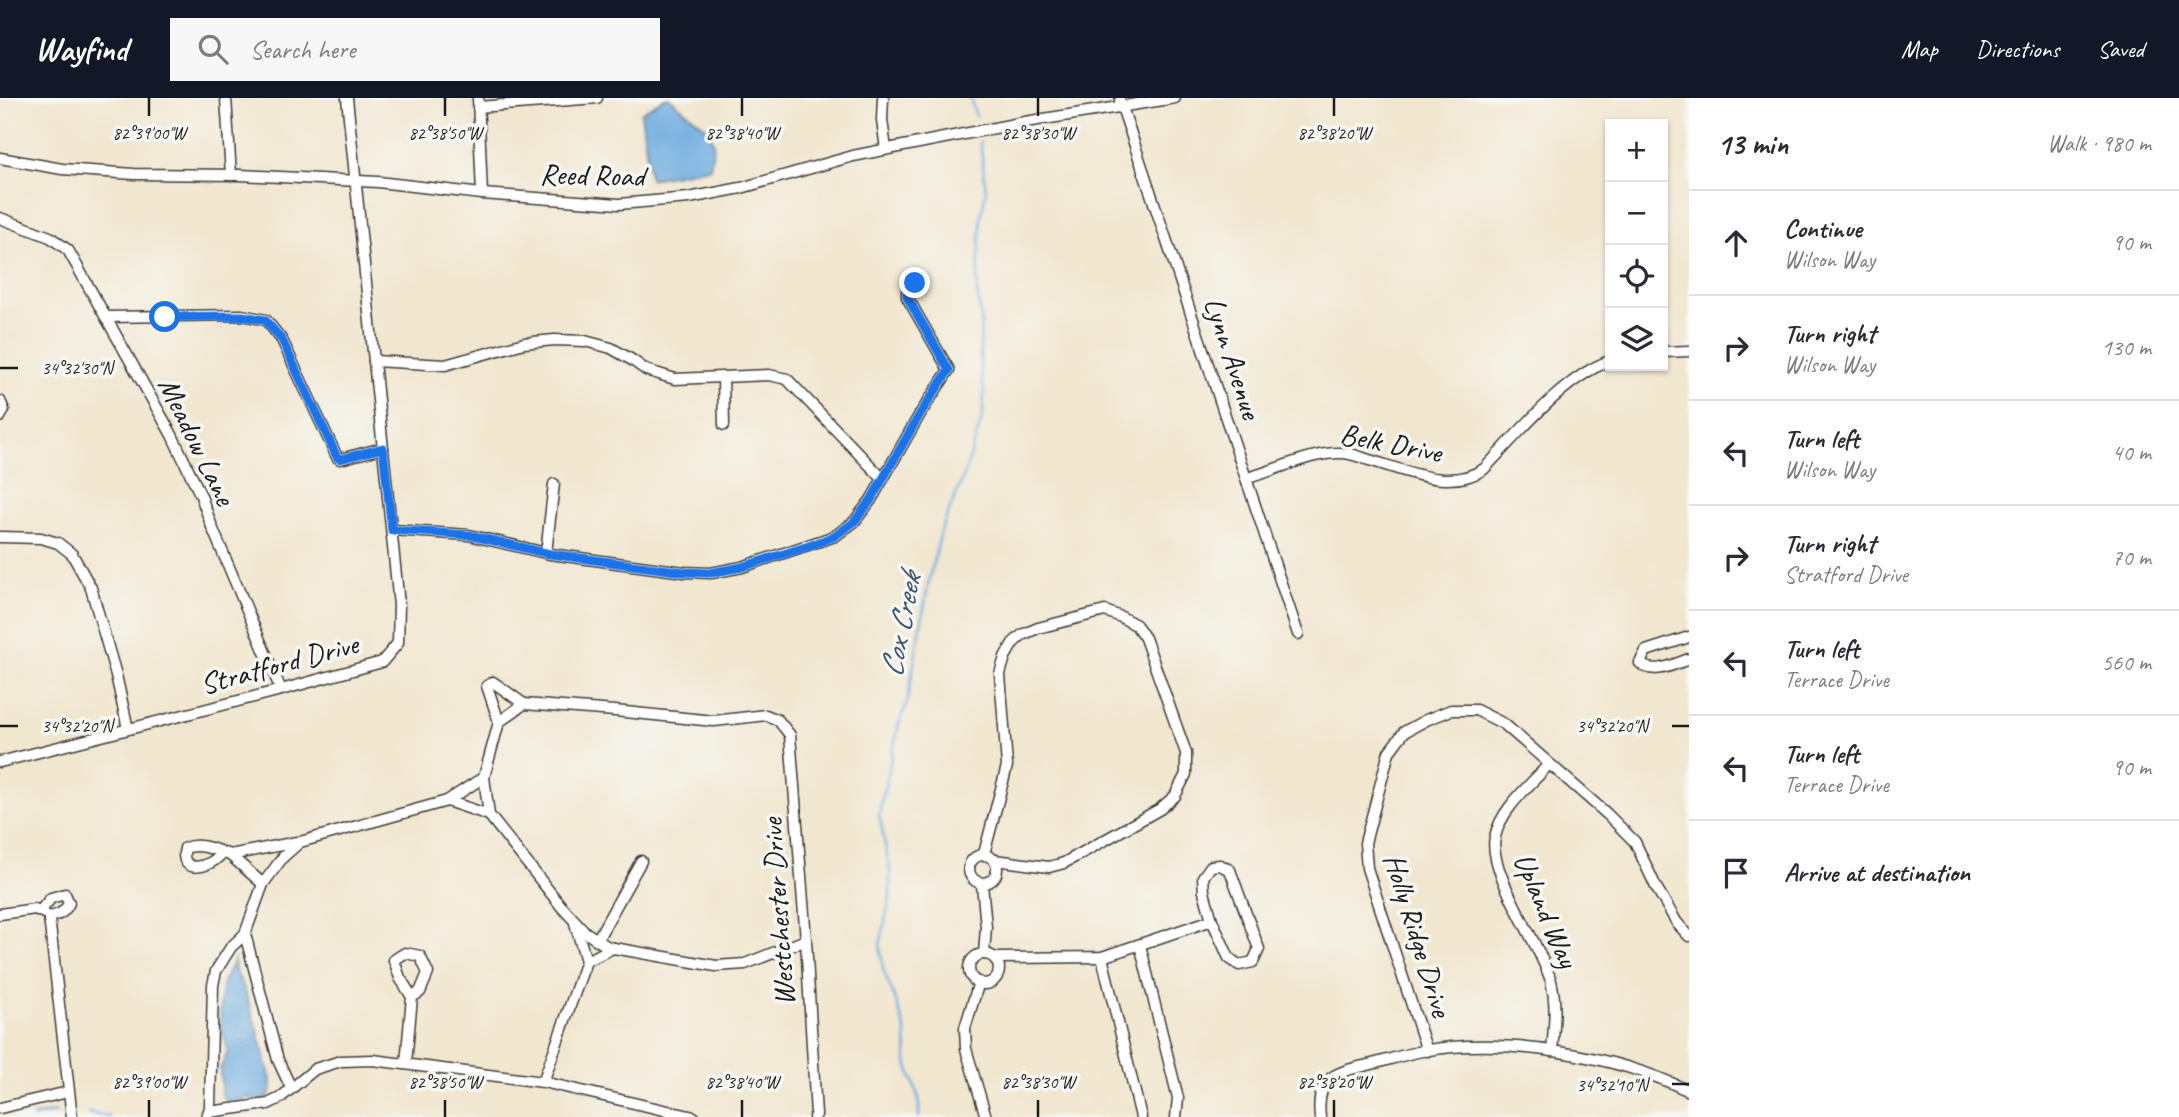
<!DOCTYPE html>
<html lang="en">
<head>
<meta charset="utf-8">
<style>
  :root { --surface:#fff; --page:#f7f7f7; --text:#2b2b33; --muted:#7c7c81; --line:#e1e1e2; --accent:#111827 }
  body { margin:0; font-family:Caveat,sans-serif; background:var(--page); color:var(--text) }
  .controls { position:absolute; right:21px; top:21px; display:grid; overflow:hidden; border-radius:0px; box-shadow:0 2px 5px #0004 }
  .controls button { width:63px; height:63px; display:grid; place-items:center; padding:0; border:0; border-bottom:2px solid var(--line); background:var(--surface); color:var(--text); font:35px sans-serif }
  .stop { position:absolute; width:21px; height:21px; margin:-16px; border:5px solid #1a73e8; border-radius:50%; background:#fff }
  .stop.end { background:#1a73e8; border-color:#fff; box-shadow:0 2px 7px #0008 }
  .list { margin:0; padding:0; list-style:none }
  h2 { display:flex; justify-content:space-between; align-items:center; height:91px; margin:0; padding:0 28px; font-size:30px }
  h2 small { font-size:23px; font-weight:400; color:var(--muted) }
  .list li { display:grid; grid-template-columns:46px 1fr auto; gap:21px; align-items:center; box-sizing:border-box; height:105px; padding:0 28px; border-top:2px solid var(--line) }
  .list b { display:block; font-size:26px; white-space:nowrap }
  .list p { margin:0; font-size:23px; white-space:nowrap; color:var(--muted) }
  .list em { font-size:23px; font-style:normal; color:var(--muted) }
  .icon { flex:none; width:38px; height:38px; fill:none; stroke:currentColor; stroke-width:2; stroke-linecap:round; stroke-linejoin:round }
  .map { position:relative; flex:none; width:1689px; height:1019px; overflow:hidden }
  header { display:flex; align-items:center; gap:42px; box-sizing:border-box; height:98px; padding:0 35px; background:var(--accent); color:#fff }
  header strong { font-size:33px }
  nav { display:flex; gap:38px; margin-inline-start:auto; font-size:24px }
  .search { width:490px; height:63px; background:var(--page); display:flex; align-items:center; gap:18px; box-sizing:border-box; padding:0 24px; border-radius:0px; color:var(--muted); font-size:26px }
  main { display:flex }
  aside { flex:1; background:var(--surface) }
  .map>svg:first-child { display:block }
</style>
</head>
<body>
<header>
<strong>Wayfind</strong>
<div class="search"><svg class="icon" aria-label="search" viewBox="0 0 24 24"><circle cx="10" cy="10" r="6"/><path d="M15 15l6 6"/></svg>Search here</div>
<nav><a>Map</a><a>Directions</a><a>Saved</a></nav>
</header>
<main>
<div class="map">
<svg width="1689" height="1019" viewBox="0 0 1689 1019">
  <rect width="100%" height="100%" fill="#f6f6f2"/>
  <filter id="ink" filterUnits="userSpaceOnUse"><feTurbulence type="fractalNoise" baseFrequency=".0143" numOctaves="2"/><feDisplacementMap in="SourceGraphic" scale="14" xChannelSelector="R" yChannelSelector="G"/><feConvolveMatrix kernelMatrix="1 2 1 2 8 2 1 2 1" color-interpolation-filters="sRGB"/></filter>
  <filter id="wash" filterUnits="userSpaceOnUse"><feTurbulence type="fractalNoise" baseFrequency=".00686" numOctaves="4" result="noise"/><feDisplacementMap in="SourceGraphic" scale="28" xChannelSelector="R" yChannelSelector="G"/><feGaussianBlur stdDeviation="1.57" result="paint"/><feColorMatrix in="noise" values="0 0 0 0 0 0 0 0 0 0 0 0 0 0 0 0 0 1.4 0 .05"/><feComposite in="paint" operator="in"/></filter>
  <g filter="url(#wash)">
    <rect width="100%" height="100%" fill="#f1e6ce"/>
    <!-- water -->
    <g fill="#6dabdf" stroke="#44647e" stroke-width="2">
      <path d="M665 0H669L708 31 714 46 710 70 650 81 641 15Z"/>
      <path d="M234 862 235 873 244 890 258 934 271 982 272 991 267 1000 253 1002 246 999 243 1002 226 1003 222 997 220 972 228 953 221 928 220 908 223 884Z"/>
    </g>
    <g fill="none" stroke-linecap="round" stroke-linejoin="round">
      <!-- stream -->
      <g stroke="#6dabdf" stroke-width="2.5">
        <path d="M970 0 976 19"/>
        <path d="M89 1015 109 1019"/>
        <path d="M33 1019 56 1014"/>
        <path d="M919 1019V1001L907 965 906 934 897 906 883 871 880 847 890 800V772L879 716 899 625 907 605 930 477 942 430 965 375 983 317 984 294 980 269 981 220 977 195 981 120 986 93 980 43"/>
      </g>
    </g>
  </g>
  <g filter="url(#ink)">
    <g fill="none" stroke-linecap="round" stroke-linejoin="round">
      <!-- minor casing -->
      <g stroke="#3c3a37" stroke-width="13">
        <g id="minor">
          <path d="M226 0 231 77"/>
          <path d="M478 0 482 96"/>
          <path d="M883 0 882 22 886 51"/>
          <path d="M1120 3 1298 536"/>
          <path d="M478 9 597 0"/>
          <path d="M0 60 62 71 134 76 241 77 378 84 482 96 619 106 689 100 741 90 853 58 1025 24 1175 0"/>
          <path d="M0 120 50 139 68 152 172 337 201 398 212 429 281 592"/>
          <path d="M106 219 242 217 266 222 282 242 337 359 340 361 383 350"/>
          <path d="M1663 254 1689 253"/>
          <path d="M374 263 445 267 524 245 554 242 585 243 611 250 632 262 646 272 675 281 769 277 787 281 883 381"/>
          <path d="M723 280 724 327"/>
          <path d="M0 303 4 312 0 319"/>
          <path d="M1247 380C1278 372 1310 354 1342 355 1351 355 1360 359 1369 362 1405 372 1449 394 1484 371 1517 337 1566 277 1610 263"/>
          <path d="M392 432 469 437 550 456 684 474 711 475 742 469 835 438 854 424 871 402 920 316 949 272 907 199V194L915 185"/>
          <path d="M0 439 41 440 58 445 72 456 91 490 116 577 128 631"/>
          <path d="M546 455 554 386"/>
          <path d="M1689 539 1646 553 1640 565C1653 578 1674 566 1689 561"/>
          <path d="M499 624 487 588 493 584 524 606"/>
          <path d="M0 664 281 592 382 564 398 545 399 507 347 0"/>
          <path d="M1549 666C1531 687 1501 710 1495 739 1487 774 1540 845 1551 883 1557 906 1554 930 1552 953"/>
          <path d="M484 679 489 717 561 808 585 834 608 849 716 868 745 866 806 842"/>
          <path d="M447 703 489 717"/>
          <path d="M222 755C210 771 178 777 185 750 200 744 215 752 230 757"/>
          <path d="M984 756 1007 668 1000 576 1005 559 1013 545 1022 537 1038 530 1105 513 1121 519 1136 527 1145 540 1186 655V676L1175 698 1160 711 1064 765 1049 769 995 762"/>
          <circle cx="983" cy="771" r="14"/>
          <path d="M263 786 230 757 297 744"/>
          <path d="M982 786 986 829 984 856"/>
          <path d="M41 812 51 800 65 796 69 805C64 815 59 817 49 819"/>
          <path d="M0 816 35 811 44 815"/>
          <path d="M49 819 72 1019"/>
          <path d="M575 825 586 863"/>
          <path d="M245 836 278 962 291 990"/>
          <path d="M597 842 641 763"/>
          <path d="M1140 847 1178 1000 1176 1019"/>
          <path d="M405 855 420 858 428 875 420 894 412 899 400 880 394 862Z"/>
          <circle cx="984" cy="871" r="15"/>
          <path d="M1102 859 1141 1019"/>
          <path d="M995 860 1102 859 1212 822 1229 860 1239 867 1253 864 1259 851 1230 772 1220 767 1211 768 1203 779 1204 794 1212 822"/>
          <path d="M979 884 965 930 966 951 986 1019"/>
          <path d="M1427 953 1367 770 1365 745 1389 654 1404 634 1426 622 1451 612H1476L1504 626 1607 716 1635 744 1656 789 1677 825 1689 838"/>
          <path d="M406 965 412 899"/>
          <path d="M543 984 586 863 613 850"/>
          <path d="M0 1010 68 994"/>
          <path d="M209 1014 268 1006 280 1000 315 971 341 963 373 962 543 984 694 1019"/>
          <path d="M207 1019 210 1009 213 887 216 873 231 849 245 836 263 786 283 759 300 744 447 703 484 679 499 624 524 606 615 613 714 623 766 617 778 622 790 637 806 842 816 1017 814 1019"/>
          <path d="M1320 1019C1315 974 1341 974 1376 965 1391 961 1407 956 1422 953 1504 938 1615 957 1689 993"/>
        </g>
      </g>
      <!-- minor -->
      <use href="#minor" stroke="#fff" stroke-width="10"/>
    </g>
  </g>
  <g fill="none" stroke-linecap="round" stroke-linejoin="round" filter="url(#ink)">
    <!-- route -->
    <path stroke="#1a73e8" stroke-width="9" d="M165 219 242 218 265 222 282 242 337 359 340 361 383 350 392 432 469 437 550 456 684 474 710 475 742 469 809 448 835 438 854 424 871 402 920 316 949 272 907 199V194L915 185"/>
  </g>
  <!-- ticks -->
  <path fill="none" stroke="#1c1c1c" stroke-width="2.5" d="M149 0V18M445 0V18M742 0V18M1038 0V18M1334 0V18M0 270H18M0 628H18M1672 628H1689M1672 986H1689M149 1002V1019M445 1002V1019M742 1002V1019M1038 1002V1019M1334 1002V1019"/>
  <g text-anchor="middle" stroke-width="7" stroke-linejoin="round" paint-order="stroke">
    <!-- street labels -->
    <g font-size="30" fill="#1c1c1c" stroke="#f6f6f2">
      <text transform="translate(592 77) rotate(1)" y="10">Reed Road</text>
      <text transform="translate(1233 260) rotate(72)" y="10">Lynn Avenue</text>
      <text transform="translate(197 343) rotate(64)" y="10">Meadow Lane</text>
      <text transform="translate(1391 345) rotate(11)" y="10">Belk Drive</text>
      <text transform="translate(279 566) rotate(-15)" y="10">Stratford Drive</text>
      <text transform="translate(1546 812) rotate(67)" y="10">Upland Way</text>
      <text transform="translate(778 814) rotate(-94)" y="10">Westchester Drive</text>
      <text transform="translate(1418 837) rotate(73)" y="10">Holly Ridge Drive</text>
    </g>
    <!-- water labels -->
    <g font-size="32" font-style="italic" fill="#3c556a" stroke="#f6f6f2">
      <text transform="translate(900 527) rotate(-79)" y="11">Cox Creek</text>
    </g>
  </g>
  <g font-size="18" text-anchor="middle" fill="#1c1c1c" stroke="#f6f6f2" stroke-width="7" stroke-linejoin="round" paint-order="stroke">
    <text x="149" y="41">82°39'00"W</text>
    <text x="445" y="41">82°38'50"W</text>
    <text x="742" y="41">82°38'40"W</text>
    <text x="1038" y="41">82°38'30"W</text>
    <text x="1334" y="41">82°38'20"W</text>
    <text x="77" y="276">34°32'30"N</text>
    <text x="77" y="634">34°32'20"N</text>
    <text x="1612" y="634">34°32'20"N</text>
    <text x="149" y="990">82°39'00"W</text>
    <text x="445" y="990">82°38'50"W</text>
    <text x="742" y="990">82°38'40"W</text>
    <text x="1038" y="990">82°38'30"W</text>
    <text x="1334" y="990">82°38'20"W</text>
    <text x="1612" y="993">34°32'10"N</text>
  </g>
</svg>
<div class="controls">
<button>+</button>
<button>−</button>
<button><svg class="icon" aria-label="locate" viewBox="0 0 24 24"><circle cx="12" cy="12" r="6"/><path d="M12 2v4M12 18v4M2 12h4M18 12h4"/></svg></button>
<button><svg class="icon" aria-label="layers" viewBox="0 0 24 24"><path d="M12 4l9 5-9 5-9-5zM3 14l9 5 9-5"/></svg></button>
</div>
<div class="stop" style="left:165px;top:219px"></div>
<div class="stop end" style="left:915px;top:185px"></div>
</div>
<aside>
<h2>13 min<small>Walk · 980 m</small></h2>
<ul class="list">
<li><svg class="icon" aria-label="ahead" viewBox="0 0 24 24"><path d="M12 20V5M6 11l6-6 6 6"/></svg><div><b>Continue</b><p>Wilson Way</p></div><em>90 m</em></li>
<li><svg class="icon" aria-label="right" viewBox="0 0 24 24"><path d="M7 20v-9h11M14 6l5 5-5 5"/></svg><div><b>Turn right</b><p>Wilson Way</p></div><em>130 m</em></li>
<li><svg class="icon" aria-label="left" viewBox="0 0 24 24"><path d="M17 20v-9H6M10 6l-5 5 5 5"/></svg><div><b>Turn left</b><p>Wilson Way</p></div><em>40 m</em></li>
<li><svg class="icon" aria-label="right" viewBox="0 0 24 24"><path d="M7 20v-9h11M14 6l5 5-5 5"/></svg><div><b>Turn right</b><p>Stratford Drive</p></div><em>70 m</em></li>
<li><svg class="icon" aria-label="left" viewBox="0 0 24 24"><path d="M17 20v-9H6M10 6l-5 5 5 5"/></svg><div><b>Turn left</b><p>Terrace Drive</p></div><em>560 m</em></li>
<li><svg class="icon" aria-label="left" viewBox="0 0 24 24"><path d="M17 20v-9H6M10 6l-5 5 5 5"/></svg><div><b>Turn left</b><p>Terrace Drive</p></div><em>90 m</em></li>
<li><svg class="icon" aria-label="arrive" viewBox="0 0 24 24"><path d="M6 21V4h12l-3 4 3 4H6"/></svg><div><b>Arrive at destination</b></div></li>
</ul>
</aside>
</main>
</body>
</html>
